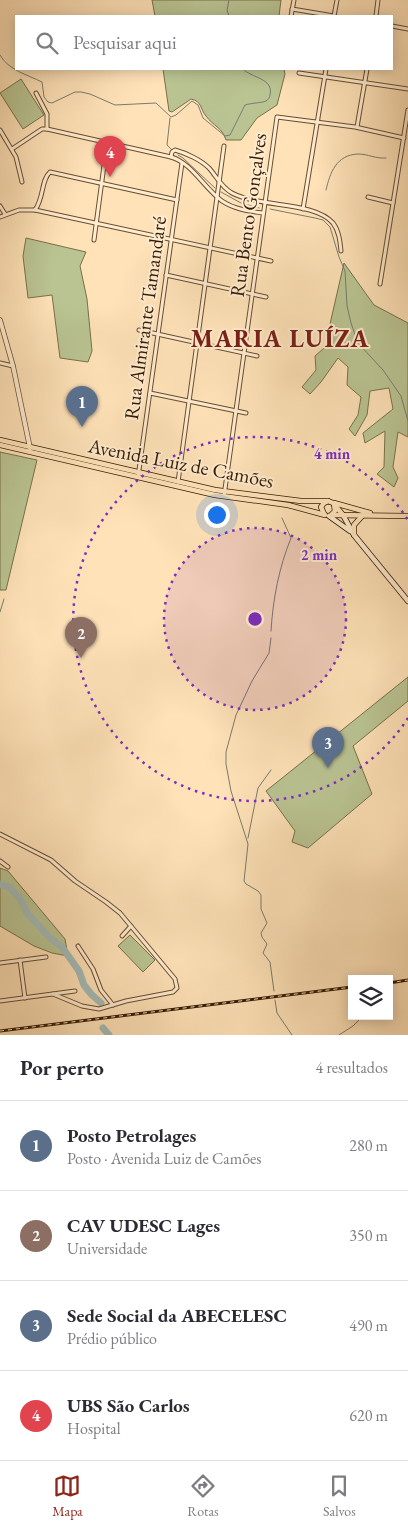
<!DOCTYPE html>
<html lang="pt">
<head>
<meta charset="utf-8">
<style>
  :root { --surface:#fff; --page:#f7f7f7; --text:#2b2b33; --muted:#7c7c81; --line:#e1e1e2; --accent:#8f2418 }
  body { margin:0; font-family:"EB Garamond",serif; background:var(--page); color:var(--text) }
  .controls { position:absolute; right:15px; bottom:15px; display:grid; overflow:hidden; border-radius:0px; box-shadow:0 2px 12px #0003 }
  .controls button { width:45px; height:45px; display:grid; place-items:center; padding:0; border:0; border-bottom:1px solid var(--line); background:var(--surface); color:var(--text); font:25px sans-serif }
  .you { position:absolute; left:216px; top:514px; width:18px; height:18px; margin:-12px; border:4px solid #fff; border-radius:50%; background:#1a73e8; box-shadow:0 0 0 8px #1a73e833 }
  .badge { display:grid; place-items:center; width:32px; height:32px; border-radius:50%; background:var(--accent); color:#fff; font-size:16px; font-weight:700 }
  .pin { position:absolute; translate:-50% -41px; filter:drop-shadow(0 1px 2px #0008) }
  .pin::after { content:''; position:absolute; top:26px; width:18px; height:15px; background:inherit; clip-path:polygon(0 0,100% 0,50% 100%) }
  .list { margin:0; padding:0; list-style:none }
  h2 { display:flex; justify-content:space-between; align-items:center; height:65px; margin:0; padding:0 20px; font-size:21px }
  h2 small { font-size:16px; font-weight:400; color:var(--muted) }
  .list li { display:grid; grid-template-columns:32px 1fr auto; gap:15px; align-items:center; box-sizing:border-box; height:90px; padding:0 20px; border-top:1px solid var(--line) }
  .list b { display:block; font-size:19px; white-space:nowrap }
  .list p { margin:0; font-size:16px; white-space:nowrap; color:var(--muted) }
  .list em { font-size:16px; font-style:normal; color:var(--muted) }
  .icon { flex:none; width:28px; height:28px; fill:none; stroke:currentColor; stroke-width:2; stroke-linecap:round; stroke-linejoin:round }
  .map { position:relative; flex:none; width:408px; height:1035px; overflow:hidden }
  .search { position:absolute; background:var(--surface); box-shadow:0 2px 12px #0003; left:15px; right:15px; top:15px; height:55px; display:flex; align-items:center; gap:12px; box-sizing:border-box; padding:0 18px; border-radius:0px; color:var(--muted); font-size:19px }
  .sheet { height:425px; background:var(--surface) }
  nav { display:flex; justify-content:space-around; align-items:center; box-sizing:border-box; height:70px; border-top:1px solid var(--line); background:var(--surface); font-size:14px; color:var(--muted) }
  nav a { display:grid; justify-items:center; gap:2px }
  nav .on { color:var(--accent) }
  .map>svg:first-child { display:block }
</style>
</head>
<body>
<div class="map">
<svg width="408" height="1035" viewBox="0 0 408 1035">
  <rect width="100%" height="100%" fill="#ffe2b8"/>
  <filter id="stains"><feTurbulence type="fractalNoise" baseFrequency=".004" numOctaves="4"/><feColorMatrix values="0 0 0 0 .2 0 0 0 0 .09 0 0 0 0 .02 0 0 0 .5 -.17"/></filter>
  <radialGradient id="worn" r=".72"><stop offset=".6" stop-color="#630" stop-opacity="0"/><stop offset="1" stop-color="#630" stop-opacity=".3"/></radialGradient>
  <!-- green -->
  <g fill="#bac493" stroke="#78704a">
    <path d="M152 0H281L279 16H155Z"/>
    <path d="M163 69H284L285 74 277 105 257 118 241 140H226C222 127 213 126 206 116 200 109 202 101 191 99L172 112 169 111Z"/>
    <path d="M21 79 44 115 23 129 0 93Z"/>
    <path d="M26 238 86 252 80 266 87 299 92 351 88 362 60 358 52 295 28 298 23 256Z"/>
    <path d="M344 263 374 305 408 323V437L398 432 393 467 398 478 394 487 377 474 384 467 385 431 365 443 363 433 393 409 389 388 370 391 367 415 355 436 349 429 358 415 361 397 347 385 348 367 338 358 321 382 310 394 302 387 316 370 315 356 332 341 330 324Z"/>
    <path d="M0 452 37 460 6 590H0Z"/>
    <path d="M408 677V701L353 746 372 794 308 848 292 842 295 831 266 791Z"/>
    <path d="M0 868 8 871 65 939 68 956 52 953 34 946 0 926Z"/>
    <path d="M130 935 155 960 143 972 118 946Z"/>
  </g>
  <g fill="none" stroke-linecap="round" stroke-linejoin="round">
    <!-- stream -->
    <g stroke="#787c6f" stroke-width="1">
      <path d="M229 16 227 10 229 0"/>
      <path d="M0 55C8 70 28 75 42 82L44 97 48 102 52 103 75 92H81L90 94 115 105 156 103 171 117 176 115 192 101 198 105 203 118 225 136 230 135 245 105C251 103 262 103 266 101 268 100 270 97 270 95 274 78 251 78 243 69"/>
      <path d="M170 118 167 145 172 150"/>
      <path d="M178 155 183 158 215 188"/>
      <path d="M326 190C330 173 336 155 358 154 368 154 376 159 386 158"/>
      <path d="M221 192 241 203 259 208"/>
      <path d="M270 209 315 218 323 220 330 227 339 257 345 271 347 306 351 323 358 343 383 370 401 396 408 421"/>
      <path d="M0 612 4 599"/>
      <path d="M271 631C273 598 279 568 291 538L282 518"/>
      <path d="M271 638 269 653 252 681 236 715 226 752V764L231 791 248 844 244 881 246 884 258 891 261 895V909L267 923 261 933 262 937 267 944 263 953 270 962 274 991"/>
      <path d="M248 838 258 788 271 770"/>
      <path d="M389 987 391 986"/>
      <path d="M275 1000 277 1013 292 1035"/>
      <path d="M339 1035 353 1026 363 1016"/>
    </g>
    <!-- river -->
    <g stroke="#a4bcb9" stroke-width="7">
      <path d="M0 884 10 888 21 900 27 913 50 938 62 947 79 971 84 985 91 994 101 1003"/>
      <path d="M103 1028 109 1035"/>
    </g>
    <!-- minor casing -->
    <g stroke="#684d2e" stroke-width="5">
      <g id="minor">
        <path d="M292 9 334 16"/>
        <path d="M291 16 294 0"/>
        <path d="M334 16 337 0"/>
        <path d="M376 16 378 0"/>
        <path d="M392 26 408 29"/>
        <path d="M299 73 408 89"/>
        <path d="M36 93 47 114V129"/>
        <path d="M357 127 367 69"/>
        <path d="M0 130 16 157 22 182"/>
        <path d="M12 149 42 129H47L171 157C192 163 204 188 222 201 234 209 248 211 263 213"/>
        <path d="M171 157 172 152 175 150C186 153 201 160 209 168 217 177 221 187 232 193 260 208 314 201 333 223 339 231 340 241 341 251"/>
        <path d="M368 197 393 203"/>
        <path d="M0 206 5 214"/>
        <path d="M303 209 326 69"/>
        <path d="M35 210C44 198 41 180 50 172L177 200"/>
        <path d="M0 217 19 210H35L271 261"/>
        <path d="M94 240 107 143"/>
        <path d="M166 275 266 297"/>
        <path d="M380 284 408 110"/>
        <path d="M139 330 257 356"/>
        <path d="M0 363 13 366"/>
        <path d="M150 393 246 413"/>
        <path d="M138 477 182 163"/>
        <path d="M178 482 224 146"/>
        <path d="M224 496 277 117 355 127 404 138"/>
        <path d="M0 834 51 860 75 881 106 902 120 913 175 979 177 988 173 992 126 1001 99 1009 82 1006 53 994"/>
        <path d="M0 861 8 867"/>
        <path d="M122 936 131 926"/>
        <path d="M78 946 93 969 101 990 113 1005"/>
        <path d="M20 960 25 998"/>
        <path d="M0 963 46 957"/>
        <path d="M0 1001 75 991"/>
      </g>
    </g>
    <!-- tertiary casing -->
    <g stroke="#684d2e" stroke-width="5.5">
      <path id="tertiary" d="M0 320 13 366 30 448"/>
    </g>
    <!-- secondary casing -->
    <g stroke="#351b00" stroke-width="6">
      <g id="secondary">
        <path d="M343 515 354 535 408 601"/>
        <path d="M329 516 350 531"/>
      </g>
    </g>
    <!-- primary casing -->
    <g stroke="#351b00" stroke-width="6">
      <g id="primary">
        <path d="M0 440 215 490 301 501H328"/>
        <path d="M0 445 215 495 288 505 325 515"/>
        <path d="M334 503 370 513"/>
        <path d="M324 514 321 507 324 503 328 501 333 503 343 515"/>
        <path d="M331 515 335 511 334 504"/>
        <path d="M332 515 408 516"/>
        <path d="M354 535V525L363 515"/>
      </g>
    </g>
    <!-- minor -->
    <use href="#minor" stroke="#ffecd1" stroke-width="3"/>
    <!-- tertiary -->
    <use href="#tertiary" stroke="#ffecd1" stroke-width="4"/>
    <!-- secondary -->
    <use href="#secondary" stroke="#ffecd1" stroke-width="4.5"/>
    <!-- primary -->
    <use href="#primary" stroke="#ffe2b8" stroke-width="4.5"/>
    <!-- rail casing -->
    <g stroke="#351b00" stroke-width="3">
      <g id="rail">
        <path d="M389 983 408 980"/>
        <path d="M0 1031 352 987"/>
      </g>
    </g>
    <!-- rail -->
    <use href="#rail" stroke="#ffecd1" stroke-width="1" stroke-dasharray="4" stroke-linecap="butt"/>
  </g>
  <!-- distance rings -->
  <circle cx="255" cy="619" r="91" fill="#7b2cbf" fill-opacity=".12"/>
  <g fill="none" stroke="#7b2cbf" stroke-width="2.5" stroke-dasharray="2.5 5">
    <circle cx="255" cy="619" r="91"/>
    <path d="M408 718A182 182 0 1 1 408 520"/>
  </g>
  <g text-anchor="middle" stroke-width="4" stroke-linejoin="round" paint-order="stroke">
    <!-- street labels -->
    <g font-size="20" fill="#351b00" stroke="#ffecd1">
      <text transform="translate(248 215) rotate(-82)" y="7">Rua Bento Gonçalves</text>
      <text transform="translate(145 318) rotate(-82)" y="7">Rua Almirante Tamandaré</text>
      <text transform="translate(181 463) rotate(11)" y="7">Avenida Luiz de Camões</text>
    </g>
    <!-- district labels -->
    <g font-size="25" font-weight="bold" letter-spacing="1" fill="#7a1f14" stroke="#ffecd1">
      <text x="280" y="347">MARIA LUÍZA</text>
    </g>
  </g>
  <circle cx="255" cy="619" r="8" fill="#7b2cbf" stroke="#ffecd1" stroke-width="2.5"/>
  <g font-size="15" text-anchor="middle" font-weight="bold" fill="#7b2cbf" stroke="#ffecd1" stroke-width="4" stroke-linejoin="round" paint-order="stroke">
    <text x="332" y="459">4 min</text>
    <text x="319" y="560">2 min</text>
  </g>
  <rect width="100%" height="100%" filter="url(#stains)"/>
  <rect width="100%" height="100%" fill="url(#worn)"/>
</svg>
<div class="controls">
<button><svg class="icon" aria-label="layers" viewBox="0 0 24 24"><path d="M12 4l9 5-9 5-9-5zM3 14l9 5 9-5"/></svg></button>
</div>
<div class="you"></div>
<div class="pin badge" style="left:82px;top:427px;background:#5c6f8a">1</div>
<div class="pin badge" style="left:81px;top:658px;background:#8d6e63">2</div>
<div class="pin badge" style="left:328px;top:768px;background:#5c6f8a">3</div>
<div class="pin badge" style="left:110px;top:177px;background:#e0444e">4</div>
<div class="search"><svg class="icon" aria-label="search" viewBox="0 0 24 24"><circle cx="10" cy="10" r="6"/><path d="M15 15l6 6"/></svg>Pesquisar aqui</div>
</div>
<section class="sheet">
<h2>Por perto<small>4 resultados</small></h2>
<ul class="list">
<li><span class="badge" style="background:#5c6f8a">1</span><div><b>Posto Petrolages</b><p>Posto · Avenida Luiz de Camões</p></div><em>280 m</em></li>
<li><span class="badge" style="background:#8d6e63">2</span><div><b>CAV UDESC Lages</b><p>Universidade</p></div><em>350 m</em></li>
<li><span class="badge" style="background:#5c6f8a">3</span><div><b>Sede Social da ABECELESC</b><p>Prédio público</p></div><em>490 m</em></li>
<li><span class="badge" style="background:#e0444e">4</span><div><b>UBS São Carlos</b><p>Hospital</p></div><em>620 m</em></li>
</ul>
</section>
<nav>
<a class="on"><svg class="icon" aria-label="map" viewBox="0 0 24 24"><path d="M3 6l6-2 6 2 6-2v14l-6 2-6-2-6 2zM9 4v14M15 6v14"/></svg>Mapa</a>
<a><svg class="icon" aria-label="directions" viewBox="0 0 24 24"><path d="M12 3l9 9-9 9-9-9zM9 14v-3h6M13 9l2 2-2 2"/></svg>Rotas</a>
<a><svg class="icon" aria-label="saved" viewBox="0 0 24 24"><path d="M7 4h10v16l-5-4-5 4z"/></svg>Salvos</a>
</nav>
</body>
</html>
